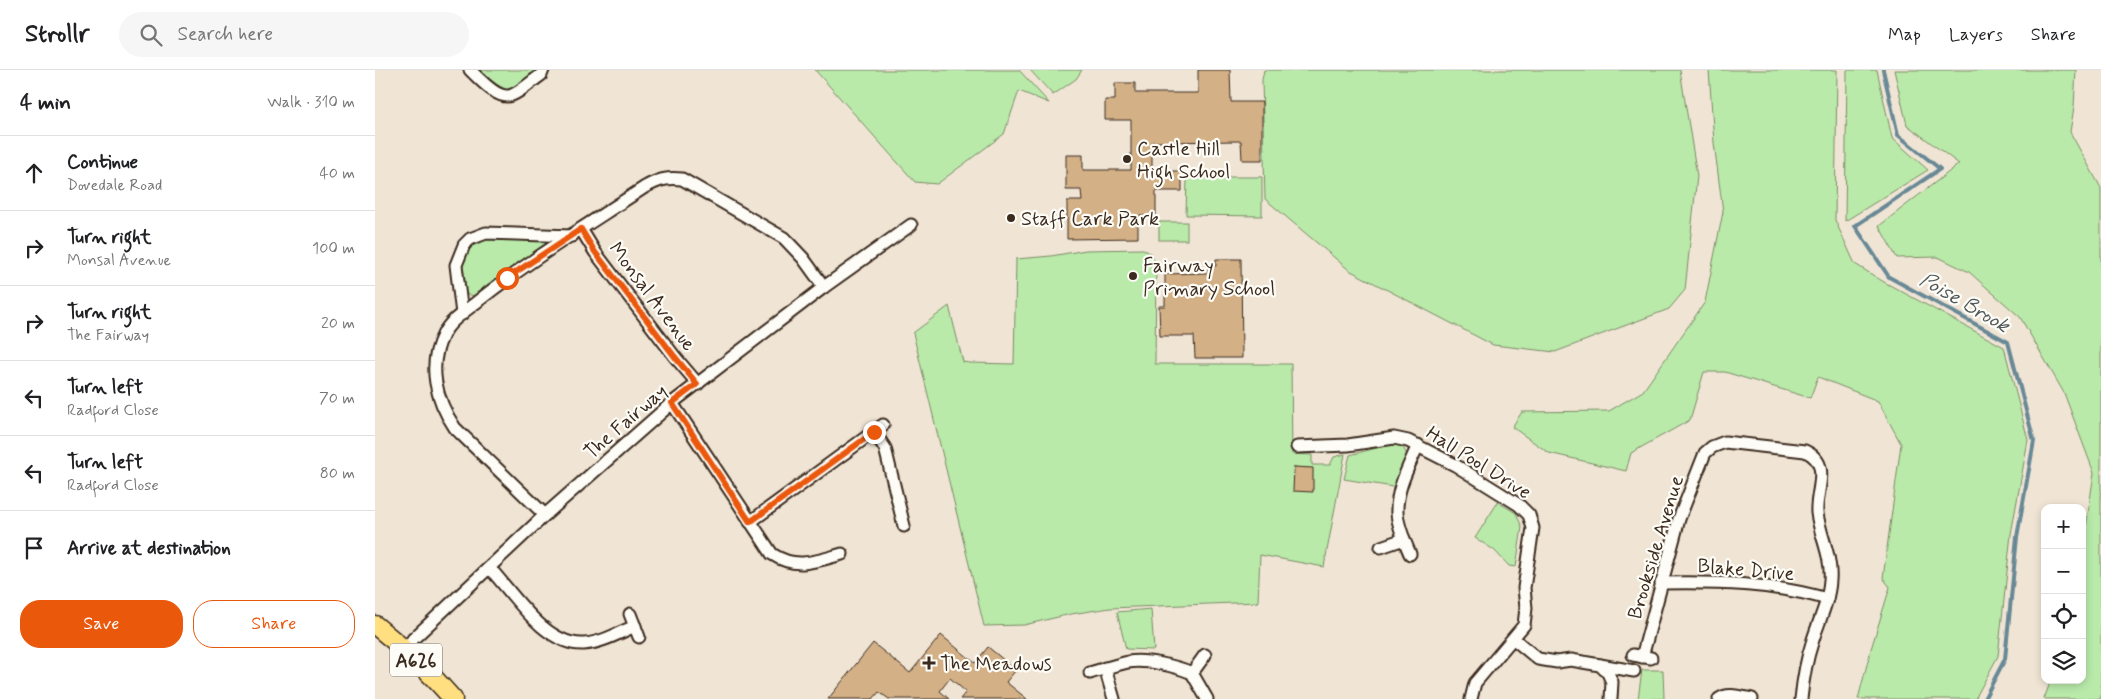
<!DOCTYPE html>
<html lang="en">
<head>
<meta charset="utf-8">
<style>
  :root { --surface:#fff; --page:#f6f6f6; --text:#202124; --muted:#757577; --line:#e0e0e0; --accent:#ea580c }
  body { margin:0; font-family:Mynerve,sans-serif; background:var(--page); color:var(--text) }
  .controls { position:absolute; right:15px; bottom:15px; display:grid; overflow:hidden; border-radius:10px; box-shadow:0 2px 8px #0003 }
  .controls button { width:45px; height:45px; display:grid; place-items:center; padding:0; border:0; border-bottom:1px solid var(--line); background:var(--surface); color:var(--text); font:25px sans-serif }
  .stop { position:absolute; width:15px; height:15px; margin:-11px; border:4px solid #ea580c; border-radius:50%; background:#fff }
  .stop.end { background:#ea580c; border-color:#fff; box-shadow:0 1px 5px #0008 }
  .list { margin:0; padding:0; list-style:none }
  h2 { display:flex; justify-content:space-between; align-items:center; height:65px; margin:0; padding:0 20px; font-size:21px }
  h2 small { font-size:16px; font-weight:400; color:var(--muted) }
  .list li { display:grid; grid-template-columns:32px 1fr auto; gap:15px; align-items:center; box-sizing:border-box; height:75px; padding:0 20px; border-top:1px solid var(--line) }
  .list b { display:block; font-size:19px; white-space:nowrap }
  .list p { margin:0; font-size:16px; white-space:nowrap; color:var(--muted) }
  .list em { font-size:16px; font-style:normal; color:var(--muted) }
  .actions { display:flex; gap:10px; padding:15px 20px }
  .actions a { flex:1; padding:11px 0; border:1px solid var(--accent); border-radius:20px; text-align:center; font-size:18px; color:var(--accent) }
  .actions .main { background:var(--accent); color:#fff }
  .icon { flex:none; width:28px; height:28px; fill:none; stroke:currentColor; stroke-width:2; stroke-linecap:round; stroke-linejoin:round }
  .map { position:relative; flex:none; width:1726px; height:629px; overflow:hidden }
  header { display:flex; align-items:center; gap:30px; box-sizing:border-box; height:70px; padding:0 25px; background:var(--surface); border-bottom:1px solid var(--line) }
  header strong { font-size:24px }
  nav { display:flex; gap:28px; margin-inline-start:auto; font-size:18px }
  .search { width:350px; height:45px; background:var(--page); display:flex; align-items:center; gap:12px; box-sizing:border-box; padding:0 18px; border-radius:28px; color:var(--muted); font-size:19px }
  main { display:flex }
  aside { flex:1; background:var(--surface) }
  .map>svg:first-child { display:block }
</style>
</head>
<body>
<header>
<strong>Strollr</strong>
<div class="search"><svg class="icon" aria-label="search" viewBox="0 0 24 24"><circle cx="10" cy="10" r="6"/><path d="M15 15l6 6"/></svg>Search here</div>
<nav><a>Map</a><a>Layers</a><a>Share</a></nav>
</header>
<main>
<aside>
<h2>4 min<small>Walk · 310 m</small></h2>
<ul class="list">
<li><svg class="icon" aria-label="ahead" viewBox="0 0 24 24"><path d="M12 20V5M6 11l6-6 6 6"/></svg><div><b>Continue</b><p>Dovedale Road</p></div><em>40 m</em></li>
<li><svg class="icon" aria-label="right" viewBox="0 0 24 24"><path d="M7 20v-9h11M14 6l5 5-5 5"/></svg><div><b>Turn right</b><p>Monsal Avenue</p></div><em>100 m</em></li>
<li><svg class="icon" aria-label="right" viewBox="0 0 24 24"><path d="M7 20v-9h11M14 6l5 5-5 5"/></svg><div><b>Turn right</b><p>The Fairway</p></div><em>20 m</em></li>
<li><svg class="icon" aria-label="left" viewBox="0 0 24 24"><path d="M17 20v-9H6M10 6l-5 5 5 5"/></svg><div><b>Turn left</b><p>Radford Close</p></div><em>70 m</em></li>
<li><svg class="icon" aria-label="left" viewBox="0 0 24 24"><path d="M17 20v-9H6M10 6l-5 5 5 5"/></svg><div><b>Turn left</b><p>Radford Close</p></div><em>80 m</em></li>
<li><svg class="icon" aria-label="arrive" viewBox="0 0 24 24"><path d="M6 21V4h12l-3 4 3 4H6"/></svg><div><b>Arrive at destination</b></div></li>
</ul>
<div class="actions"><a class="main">Save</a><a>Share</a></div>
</aside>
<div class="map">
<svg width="1726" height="629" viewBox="0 0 1726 629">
  <rect width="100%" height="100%" fill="#f0e5d5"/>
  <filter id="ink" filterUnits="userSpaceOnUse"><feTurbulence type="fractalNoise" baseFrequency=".02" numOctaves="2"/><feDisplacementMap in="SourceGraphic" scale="10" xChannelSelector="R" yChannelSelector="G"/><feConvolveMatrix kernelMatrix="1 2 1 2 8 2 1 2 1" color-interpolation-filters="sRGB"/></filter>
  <g filter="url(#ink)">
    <!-- green -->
    <g fill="#b9eaaa" stroke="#7a8a64">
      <path d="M95 0H168L136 26Z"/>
      <path d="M440 0H644L674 33 644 21 629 64 562 114 540 112Z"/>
      <path d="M655 0H707L701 9 678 25Z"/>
      <path d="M889 0H1305L1322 106 1310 220 1294 239 1180 282 1118 275 974 200 890 129 887 10Z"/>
      <path d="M1334 0H1462L1460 150 1480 194 1509 212 1629 277 1653 370 1636 464 1623 586 1600 629H1483L1496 579 1515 517 1508 508 1526 374 1503 331 1443 307 1435 328 1350 302H1329L1315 350 1256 383 1251 401 1174 383 1137 357 1147 342 1234 341 1268 321 1330 232 1348 142 1339 73Z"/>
      <path d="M1472 0H1502L1517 68 1553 100 1470 151Z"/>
      <path d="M1519 0H1701L1699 37 1695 62 1726 118V629H1669L1676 610H1707V484L1719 403 1689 323 1645 247 1594 202 1563 187 1522 188 1504 156 1584 94 1532 55Z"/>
      <path d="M812 107H887V146L811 145Z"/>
      <rect x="784" y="152" width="28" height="18"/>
      <path d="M107 168H170V178L102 226 88 224C85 199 83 183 107 168Z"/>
      <path d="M768 179 775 183 781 193 780 294H916L917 384 937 385V395H955L959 387 970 384 949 497 885 485 883 532 735 538 696 544 649 555 609 556 538 263 574 236 588 292 595 293 639 294 641 189 676 186 711 180Z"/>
      <path d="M1021 375 1028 377 1032 385 1018 417 969 409 975 385 1009 376Z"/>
      <path d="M1123 432 1141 443 1147 457 1141 497 1134 496 1119 480 1100 468Z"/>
      <path d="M776 539 779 580 751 579 742 542Z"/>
      <path d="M1267 600H1288L1289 629H1263Z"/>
    </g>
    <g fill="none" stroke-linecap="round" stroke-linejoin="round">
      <!-- stream -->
      <path stroke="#678896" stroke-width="4" d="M1508 0 1523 65 1565 99 1480 156 1514 207 1633 272 1659 371 1642 467 1630 589 1609 629"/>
    </g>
    <!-- building -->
    <g fill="#d3b086" stroke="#3b2a1e">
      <path d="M823 0H855L856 32H887V90H867L866 71 777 72V101H807V121H781V146H763V168L692 169V131H707L706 120H691V85H708V100H756V50H730V30H740V13H760V23H823Z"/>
      <path d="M841 189H866L867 288H820L819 266H785L784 236H790V204L833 203V196H841Z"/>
      <path d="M919 397 938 398V422L918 421Z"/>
      <path d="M566 565 600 593 613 577 641 600 631 612 652 629H585L591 622 575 608 565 621 574 629H514L504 622 498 629H453L498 573 535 603Z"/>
    </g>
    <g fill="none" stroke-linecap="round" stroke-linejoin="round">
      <!-- minor casing -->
      <g stroke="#3b2a1e" stroke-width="15">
        <g id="minor">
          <path d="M95 0C104 8 123 31 137 25 147 21 157 11 166 5L168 0"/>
          <path d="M206 159 220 182 300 287 323 314"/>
          <path d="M87 244 81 195 89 175 95 169 111 163 197 166"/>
          <path d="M297 333 397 484C421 500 442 491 467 484"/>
          <path d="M499 362 510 378 529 456"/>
          <path d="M922 377 973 375 1019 368 1033 371 1080 395 1144 435 1154 445 1158 458 1149 518 1151 538 1149 555 1100 613 1096 629"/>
          <path d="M170 445 80 358C61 330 52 296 68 265 74 251 92 240 103 231 156 189 214 154 270 117 283 110 292 107 307 109L409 168 428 188 449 217"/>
          <path d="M375 452 508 355"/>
          <path d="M1006 477 1029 469"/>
          <path d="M1035 484C1030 472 1023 457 1022 443 1021 419 1034 396 1043 375"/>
          <path d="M113 499 119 503C141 528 172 576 209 574 226 573 244 563 260 556"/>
          <path d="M1286 513C1342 512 1398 513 1452 529"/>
          <path d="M255 544 264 567"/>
          <path d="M1139 569 1163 589 1182 592 1196 590 1225 595 1233 603 1237 612 1236 629"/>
          <path d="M31 580 38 569 170 445 297 333 449 217 536 155"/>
          <path d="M1258 585 1276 588"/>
          <path d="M1267 587 1304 449 1330 383 1337 377 1350 372 1430 381C1458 394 1440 420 1442 443 1445 466 1457 486 1455 510 1454 532 1443 552 1437 573 1431 591 1428 610 1426 629"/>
          <path d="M1225 595 1259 601"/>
          <path d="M730 598 739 629"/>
          <path d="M715 603C728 599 740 595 753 592 771 589 801 596 817 603L830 585"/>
          <path d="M817 603 832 629"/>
          <path d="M1344 629C1353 622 1366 627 1377 629"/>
        </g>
      </g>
      <!-- primary casing -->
      <g stroke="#3b2a1e" stroke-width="21">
        <path id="primary" d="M0 555C29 578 54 601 78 629"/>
      </g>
      <!-- minor -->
      <use href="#minor" stroke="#fdfcf7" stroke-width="11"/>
      <!-- primary -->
      <use href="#primary" stroke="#ffdf80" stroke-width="18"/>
    </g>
  </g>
  <g fill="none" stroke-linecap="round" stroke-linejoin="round" filter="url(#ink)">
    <!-- route -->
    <path stroke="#ea580c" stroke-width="6" d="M132 208 206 159 220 182 300 287 322 314 297 333 375 452 499 362"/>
  </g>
  <!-- markers -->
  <g fill="#3b2a1e" stroke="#fdfcf7" stroke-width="2">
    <circle cx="752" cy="89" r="5"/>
    <circle cx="636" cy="148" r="5"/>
    <circle cx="758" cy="206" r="5"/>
    <path d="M551.5 585.5h5v5h5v5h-5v5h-5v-5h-5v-5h5z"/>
  </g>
  <g text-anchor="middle" stroke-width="4.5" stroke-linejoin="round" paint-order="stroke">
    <!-- shield labels -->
    <rect fill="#fdfcf7" stroke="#75695f" stroke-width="1" x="15" y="573.5" width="52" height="33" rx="4"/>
    <g font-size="19" font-weight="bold" fill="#3b2a1e">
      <text x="41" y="597">A626</text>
    </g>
    <!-- poi labels -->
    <g font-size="20" fill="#3b2a1e" stroke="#fdfcf7" text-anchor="start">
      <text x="762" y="85">Castle Hill<tspan x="762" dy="23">High School</tspan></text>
      <text x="646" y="155">Staff Cark Park</text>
      <text x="768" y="202">Fairway<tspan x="768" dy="23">Primary School</tspan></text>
      <text x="565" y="600">The Meadows</text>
    </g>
    <!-- street labels -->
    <g font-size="20" fill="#3b2a1e" stroke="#fdfcf7">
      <text transform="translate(278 226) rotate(53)" y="7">Monsal Avenue</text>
      <text transform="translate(250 351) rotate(-41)" y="7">The Fairway</text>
      <text transform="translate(1104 392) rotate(32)" y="7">Hall Pool Drive</text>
      <text transform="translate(1280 477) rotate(-73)" y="7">Brookside Avenue</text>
      <text transform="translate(1371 499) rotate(5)" y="7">Blake Drive</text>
    </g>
    <!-- water labels -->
    <g font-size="21" font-style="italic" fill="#51595a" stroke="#fdfcf7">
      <text transform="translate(1590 232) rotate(30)" y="7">Poise Brook</text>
    </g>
  </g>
</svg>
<div class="controls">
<button>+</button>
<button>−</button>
<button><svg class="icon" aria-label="locate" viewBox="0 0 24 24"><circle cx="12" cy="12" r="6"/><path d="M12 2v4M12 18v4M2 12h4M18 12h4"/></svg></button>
<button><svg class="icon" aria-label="layers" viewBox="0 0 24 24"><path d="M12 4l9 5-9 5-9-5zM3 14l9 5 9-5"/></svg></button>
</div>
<div class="stop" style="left:132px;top:208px"></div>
<div class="stop end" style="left:499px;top:362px"></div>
</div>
</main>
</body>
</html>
